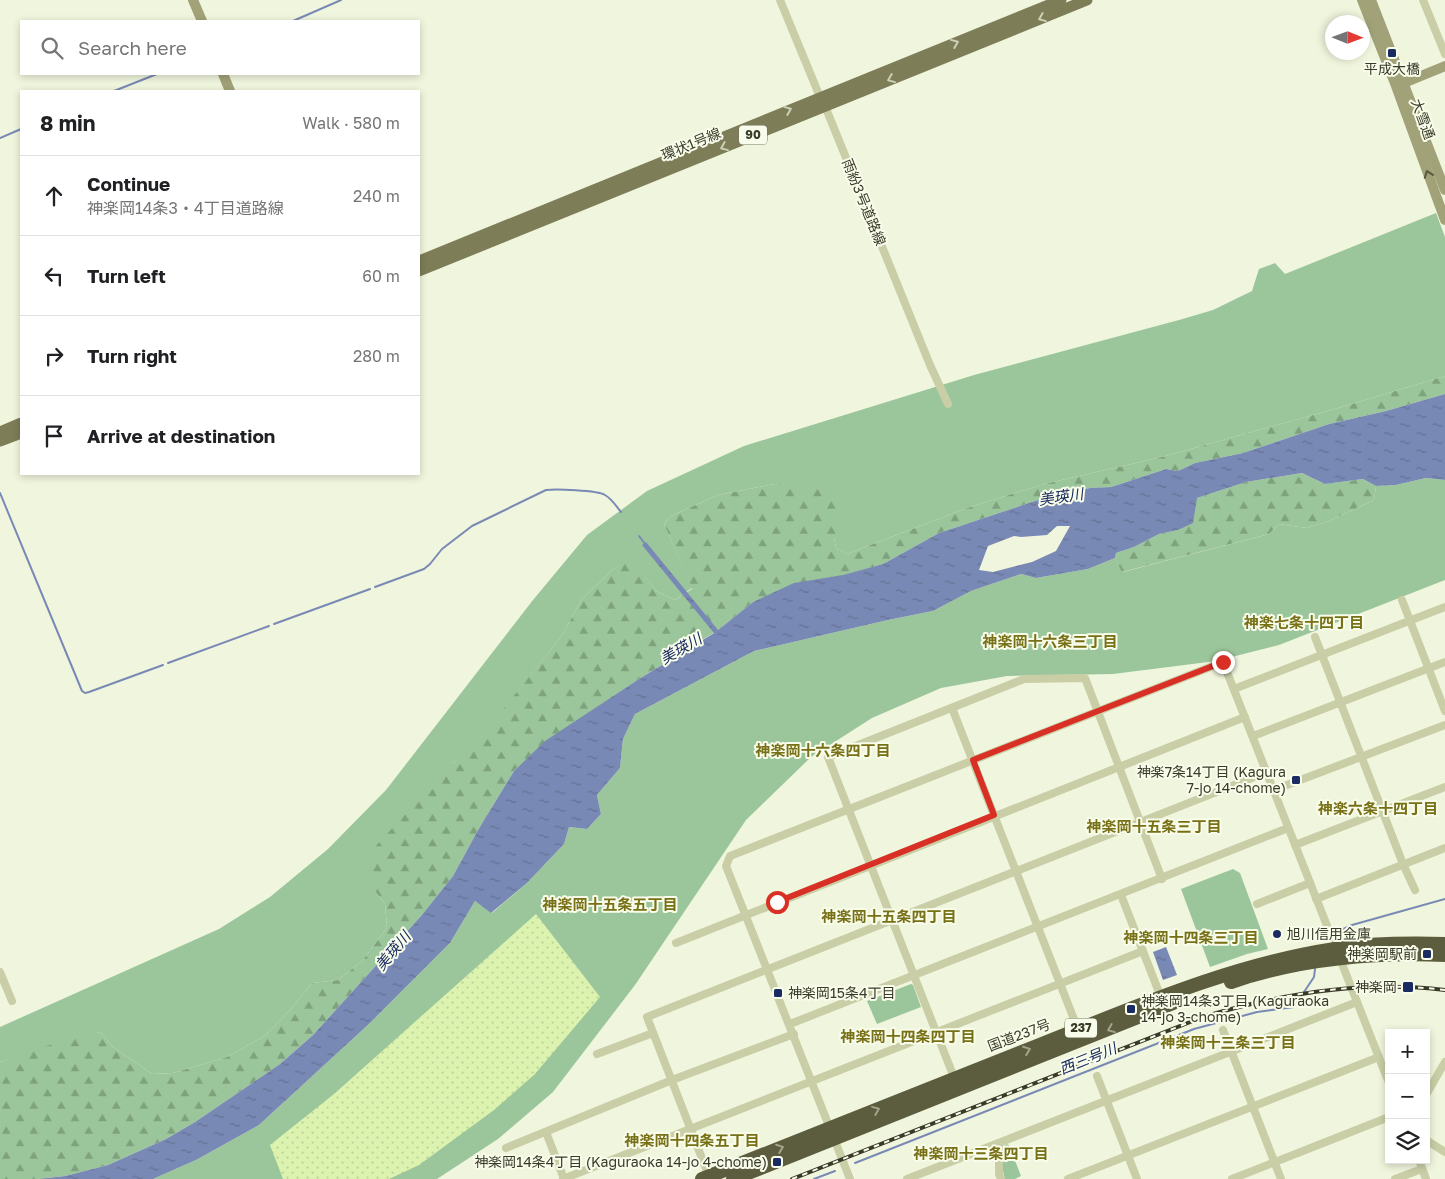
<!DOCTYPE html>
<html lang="en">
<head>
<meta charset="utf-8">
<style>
  :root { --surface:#fff; --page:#f2f2f2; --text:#202124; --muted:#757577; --line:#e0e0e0 }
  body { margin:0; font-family:"Golos Text","Noto Sans JP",sans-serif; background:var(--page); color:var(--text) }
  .controls { position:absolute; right:15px; bottom:15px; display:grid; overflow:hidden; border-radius:0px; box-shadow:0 2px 8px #0003 }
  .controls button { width:45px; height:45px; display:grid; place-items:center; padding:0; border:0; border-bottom:1px solid var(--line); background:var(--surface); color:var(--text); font:25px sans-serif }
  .compass { position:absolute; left:1325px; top:15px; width:45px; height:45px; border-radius:50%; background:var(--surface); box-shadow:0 2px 8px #0003; rotate:91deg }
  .stop { position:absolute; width:15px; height:15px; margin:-11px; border:4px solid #d93025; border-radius:50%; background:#fff }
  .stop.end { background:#d93025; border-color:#fff; box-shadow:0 1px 5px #0008 }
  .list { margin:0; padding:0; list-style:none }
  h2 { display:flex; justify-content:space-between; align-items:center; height:65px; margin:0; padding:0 20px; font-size:21px }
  h2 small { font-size:16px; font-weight:400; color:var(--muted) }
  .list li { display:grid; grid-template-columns:32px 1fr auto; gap:15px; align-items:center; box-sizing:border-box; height:80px; padding:0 20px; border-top:1px solid var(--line) }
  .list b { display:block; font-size:19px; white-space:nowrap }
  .list p { margin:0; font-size:16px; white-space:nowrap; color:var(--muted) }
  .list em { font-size:16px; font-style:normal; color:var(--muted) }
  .icon { flex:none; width:28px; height:28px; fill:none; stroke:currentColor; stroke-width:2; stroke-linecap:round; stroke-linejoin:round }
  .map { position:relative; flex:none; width:1445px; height:1179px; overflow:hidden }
  .search { position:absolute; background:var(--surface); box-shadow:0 2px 8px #0003; left:20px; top:20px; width:400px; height:55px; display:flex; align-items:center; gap:12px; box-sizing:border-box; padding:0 18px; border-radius:0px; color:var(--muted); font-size:19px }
  .panel { position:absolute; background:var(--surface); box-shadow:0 2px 8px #0003; left:20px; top:90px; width:400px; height:385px; border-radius:0px }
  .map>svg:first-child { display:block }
</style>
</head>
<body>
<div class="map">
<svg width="1445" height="1179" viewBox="0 0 1445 1179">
  <defs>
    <pattern id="forest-firs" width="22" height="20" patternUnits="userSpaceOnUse" patternTransform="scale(1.25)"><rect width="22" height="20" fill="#9bc69b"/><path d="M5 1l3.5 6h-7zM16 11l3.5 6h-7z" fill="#7fa27e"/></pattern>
    <pattern id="sand-dots" width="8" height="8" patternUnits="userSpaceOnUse" patternTransform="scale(1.25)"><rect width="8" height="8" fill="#dcf3b0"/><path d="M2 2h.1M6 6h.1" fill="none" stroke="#bed197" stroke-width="1.8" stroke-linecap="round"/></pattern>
    <pattern id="water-ripples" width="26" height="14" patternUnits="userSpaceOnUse" patternTransform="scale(1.25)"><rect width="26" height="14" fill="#7989b5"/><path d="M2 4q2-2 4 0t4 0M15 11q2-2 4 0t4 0" fill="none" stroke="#647193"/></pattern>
  </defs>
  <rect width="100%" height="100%" fill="#f0f5dd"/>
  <!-- green -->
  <g fill="#9bc69b">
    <path d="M1436 213 1445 237V376L1345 406 1162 457 1044 484 967 508 847 554 836 548 834 538 780 483 718 495 671 516 664 524 692 588 675 600 656 591 632 560 612 570 581 600 563 634 469 753 453 763 375 891 385 904 387 928 362 961 338 980 312 983 290 1010 266 1035 227 1057 173 1073 152 1074 113 1047 100 1032 0 1062V1027L219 929 270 897 328 849 386 790 533 600 587 535 647 491 744 446 974 375 1179 320 1213 310 1252 291 1259 269 1275 263 1285 274Z"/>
    <path d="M1426 478 1445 480V580L1279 645 1216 661 1113 674 1007 676 941 688 872 718 811 757 746 820 635 985 553 1092 498 1139 437 1179H153L196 1160 259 1125 370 1023 450 943 475 901 492 913 527 883 564 844 569 827 587 829 601 814 597 795 620 768 623 739 635 714 754 651 888 620 933 611 971 591 1021 574 1036 578 1088 569 1115 558 1123 572 1269 534 1279 524 1307 528 1329 521 1374 500 1376 486 1396 485Z"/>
    <path d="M1233 869 1240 873 1268 949 1247 954 1210 967 1181 889Z"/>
    <path d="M911 984 913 985 921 1007 877 1024 867 1001Z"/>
    <path d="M1006 1144 1009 1145 1021 1176 1015 1179H1005C1002 1170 1000 1153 1006 1144Z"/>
  </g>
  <!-- forest -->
  <g fill="url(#forest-firs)">
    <path d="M1445 376V394L1386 411 1329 424 1243 453 1195 463 1178 471 1166 469 1111 487 1090 488 1041 499 939 533 883 564 753 602 718 630 639 679 545 742 514 771 478 830 453 876 421 916 313 1035 280 1064 195 1122 166 1139 108 1165 65 1176 38 1179H0V1062L61 1041 100 1032 113 1047 152 1074 173 1073 227 1057 266 1035 290 1010 312 983 338 980 362 961 387 928 385 904 375 891 366 865 372 850 453 763 469 752 563 634 581 600 612 570 632 559 656 591 675 600 692 589 664 524 671 516 718 495 780 483 814 488 832 495 842 529 834 538 836 548 847 554 967 508 1044 484 1162 457 1345 406Z"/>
    <path d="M1302 473 1325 484 1363 479 1376 486 1374 500 1329 521 1307 528 1279 524 1269 534 1122 572 1115 558 1116 553 1134 547 1159 534 1178 530 1197 498 1246 482Z"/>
  </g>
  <!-- sand -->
  <path fill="url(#sand-dots)" d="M536 914 600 997 535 1074 494 1110 419 1165 389 1179H283L270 1145 334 1094Z"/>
  <!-- water -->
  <g fill="url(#water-ripples)" fill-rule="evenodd">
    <path d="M1445 394V480L1426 478 1396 485 1376 486 1363 479 1325 484 1302 473 1246 482 1197 498 1193 523 1178 530 1159 534 1134 547 1116 553 1115 558 1088 569 1036 578 1021 574 971 591 933 611 888 620 754 651 635 714 623 739 620 768 597 795 601 814 587 829 569 827 564 844 527 883 491 913 475 901 450 943 370 1023 259 1125 196 1160 153 1179H38L65 1176 108 1165 166 1139 195 1122 280 1064 313 1035 421 916 453 876 478 830 514 771 545 741 639 679 714 633 642 545 646 542 718 630 753 602 794 583 843 575 883 564 939 533 1041 499 1090 488 1111 487 1166 469 1178 471 1195 463 1243 453 1329 424 1386 411ZM1057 526H1070L1056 551 1032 562 993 572 979 570 988 546 1014 536 1021 537 1047 535Z"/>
    <path d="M1166 947 1177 975 1163 980 1153 952Z"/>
  </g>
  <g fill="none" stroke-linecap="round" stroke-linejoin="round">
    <!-- stream -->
    <g stroke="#7989b5" stroke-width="2">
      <path d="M293 21 341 0"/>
      <path d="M114 91 157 74"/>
      <path d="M0 138 21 129"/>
      <path d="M0 493 82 691 85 693 89 692 163 665"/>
      <path d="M639 536 645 544"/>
      <path d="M375 587 424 569 430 564 442 549 472 526 546 490C555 489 597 490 605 495 612 499 616 506 621 512"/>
      <path d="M274 624 370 589"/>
      <path d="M168 663 269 626"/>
      <path d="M1339 931 1352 925 1445 899"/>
      <path d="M855 1163 1194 1029 1257 1012 1294 1007 1314 977 1315 969"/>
      <path d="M814 1179 835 1171"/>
    </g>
    <!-- street -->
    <g stroke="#c9cea7" stroke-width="8">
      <path d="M780 0 820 97 825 106 930 365 948 404"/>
      <path d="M1423 0 1445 54"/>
      <path d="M1402 600 1445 711"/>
      <path d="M1315 637 1403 864 1415 890"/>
      <path d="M1234 689 1445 607"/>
      <path d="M952 708 1079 1032"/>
      <path d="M1253 736 1445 662"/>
      <path d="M1274 790 1445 725"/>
      <path d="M1295 845 1445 787"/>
      <path d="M1121 895 1162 1000"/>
      <path d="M1316 899 1445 848"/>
      <path d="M1257 904 1310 883"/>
      <path d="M676 943 1245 717"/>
      <path d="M0 972 12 1001"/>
      <path d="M790 1024 1288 828"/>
      <path d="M1223 1030 1281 1179"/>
      <path d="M597 1054 653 1033"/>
      <path d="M1097 1076 1137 1179"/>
      <path d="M955 1080 828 757 1024 679 1085 678 1162 879"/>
      <path d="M1426 1095 1445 1062"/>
      <path d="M546 1132 564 1179"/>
      <path d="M1426 1140 1445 1152"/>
      <path d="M999 1143V1174L1001 1179"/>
      <path d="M506 1148 672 1080 794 1034"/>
      <path d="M1419 1160 1426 1179"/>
      <path d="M563 1179 1143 951"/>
      <path d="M710 1179 647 1017 1267 772"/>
      <path d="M850 1179 726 866 730 856 1223 662 1389 1083"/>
      <path d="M907 1179 1357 1002"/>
      <path d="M1068 1179 1379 1057"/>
      <path d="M1232 1179 1389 1117"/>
      <path d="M1395 1179 1422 1169"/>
    </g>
    <!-- secondary -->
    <g stroke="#a1a278" stroke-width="10">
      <path d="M193 0 202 21"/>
      <path d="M1362 0 1396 86 1445 220"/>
      <path d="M1371 0 1445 190"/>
      <path d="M223 74 230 91"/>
      <path d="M1399 85 1445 66"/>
    </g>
    <!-- primary -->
    <g stroke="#7d7d58" stroke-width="11">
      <path d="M419 261 1061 0"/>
      <path d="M419 271 1087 0"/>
      <path d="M0 432 21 423"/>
      <path d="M0 441 21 433"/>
    </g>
    <!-- highway -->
    <g stroke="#5c5c3e" stroke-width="14">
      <path d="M1231 982C1299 959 1373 952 1445 955"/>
      <path d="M702 1179C812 1136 922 1091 1032 1048 1131 1009 1229 965 1335 949 1371 943 1408 943 1445 944"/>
      <path d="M733 1179 1173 1003"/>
    </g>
    <!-- rail casing -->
    <g stroke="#3a3a28" stroke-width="4">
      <path id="rail" d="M792 1179 1203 1017C1282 993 1363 980 1445 990"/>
    </g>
    <!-- rail -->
    <use href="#rail" stroke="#f8fcea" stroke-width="2" stroke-dasharray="5.5" stroke-linecap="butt"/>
  </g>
  <!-- one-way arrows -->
  <defs><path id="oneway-chevron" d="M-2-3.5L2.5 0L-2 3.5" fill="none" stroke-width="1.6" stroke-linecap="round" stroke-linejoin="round" transform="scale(1.25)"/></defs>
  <g stroke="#cdd0b7">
    <use href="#oneway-chevron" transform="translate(1042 18) rotate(158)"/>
    <use href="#oneway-chevron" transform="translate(955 43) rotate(-22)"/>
    <use href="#oneway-chevron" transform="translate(891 79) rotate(158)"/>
    <use href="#oneway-chevron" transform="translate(788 110) rotate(-22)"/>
    <use href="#oneway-chevron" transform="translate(724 147) rotate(158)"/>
  </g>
  <use stroke="#595940" href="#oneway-chevron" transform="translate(1428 174) rotate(-110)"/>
  <g stroke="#a2a48b">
    <use href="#oneway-chevron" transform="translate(1111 1029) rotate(158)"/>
    <use href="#oneway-chevron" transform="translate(1027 1050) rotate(-21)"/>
    <use href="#oneway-chevron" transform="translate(876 1110) rotate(-22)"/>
    <use href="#oneway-chevron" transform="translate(780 1148) rotate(-21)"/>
  </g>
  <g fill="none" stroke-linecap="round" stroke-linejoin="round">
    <!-- route -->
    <path stroke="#d93025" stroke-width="6" d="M777 902 994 815 973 760 1223 662"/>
  </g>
  <!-- markers -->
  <g fill="#192b60" stroke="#f8fcea" stroke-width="2">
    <rect x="1387" y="48" width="10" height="10" rx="2.5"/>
    <rect x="1291" y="775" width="10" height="10" rx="2.5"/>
    <circle cx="1277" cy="934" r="5"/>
    <rect x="1422" y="949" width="10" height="10" rx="2.5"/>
    <rect x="1402" y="981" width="12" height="12" rx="2.5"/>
    <rect x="773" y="988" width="10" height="10" rx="2.5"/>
    <rect x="1126" y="1004" width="10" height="10" rx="2.5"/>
    <rect x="772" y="1157" width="10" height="10" rx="2.5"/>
  </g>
  <g text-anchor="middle" stroke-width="4" stroke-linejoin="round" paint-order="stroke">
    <!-- shield labels -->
    <g fill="#f8fcea" stroke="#737462" stroke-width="1">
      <rect x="739" y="125.5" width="28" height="19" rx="4"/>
      <rect x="1065" y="1018.5" width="32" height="19" rx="4"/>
    </g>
    <g font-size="12" font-weight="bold" fill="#3a3a28">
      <text x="753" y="139">90</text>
      <text x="1081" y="1032">237</text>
    </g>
    <!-- poi labels -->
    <g font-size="14" fill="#3a3a28" stroke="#f8fcea" text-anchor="end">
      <text x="1392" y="74" text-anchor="middle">平成大橋</text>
      <text x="1286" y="777">神楽7条14丁目 (Kagura<tspan x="1286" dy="16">7-jo 14-chome)</tspan></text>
      <text x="1287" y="939" text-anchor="start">旭川信用金庫</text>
      <text x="1417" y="959">神楽岡駅前</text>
      <text x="1397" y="992">神楽岡</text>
      <text x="788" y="998" text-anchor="start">神楽岡15条4丁目</text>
      <text x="1141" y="1006" text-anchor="start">神楽岡14条3丁目 (Kaguraoka<tspan x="1141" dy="16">14-jo 3-chome)</tspan></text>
      <text x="767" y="1167">神楽岡14条4丁目 (Kaguraoka 14-jo 4-chome)</text>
    </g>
    <!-- street labels -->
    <g font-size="14" fill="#3a3a28" stroke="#f8fcea">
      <text transform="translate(1423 119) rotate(70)" y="5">大雪通</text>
      <text transform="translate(691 144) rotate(-22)" y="5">環状1号線</text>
      <text transform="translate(864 202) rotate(68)" y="5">雨紛3号道路線</text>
      <text transform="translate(1019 1035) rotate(-21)" y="5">国道237号</text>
    </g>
    <!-- water labels -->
    <g font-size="15" font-style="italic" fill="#192b60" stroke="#f8fcea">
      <text transform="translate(1061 497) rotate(-8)" y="5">美瑛川</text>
      <text transform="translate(681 649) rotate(-30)" y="5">美瑛川</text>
      <text transform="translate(393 951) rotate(-50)" y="5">美瑛川</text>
      <text transform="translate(1088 1059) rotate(-22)" y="5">西三号川</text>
    </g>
    <!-- neighbourhood labels -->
    <g font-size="15" font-weight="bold" fill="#777017" stroke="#f8fcea">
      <text x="1304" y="628">神楽七条十四丁目</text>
      <text x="1050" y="647">神楽岡十六条三丁目</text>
      <text x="823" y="756">神楽岡十六条四丁目</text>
      <text x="1378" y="814">神楽六条十四丁目</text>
      <text x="1154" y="832">神楽岡十五条三丁目</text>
      <text x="610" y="910">神楽岡十五条五丁目</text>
      <text x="889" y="922">神楽岡十五条四丁目</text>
      <text x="1191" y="943">神楽岡十四条三丁目</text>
      <text x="908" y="1042">神楽岡十四条四丁目</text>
      <text x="1228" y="1048">神楽岡十三条三丁目</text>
      <text x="692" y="1146">神楽岡十四条五丁目</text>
      <text x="981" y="1159">神楽岡十三条四丁目</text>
    </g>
  </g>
</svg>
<div class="controls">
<button>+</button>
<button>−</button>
<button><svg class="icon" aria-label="layers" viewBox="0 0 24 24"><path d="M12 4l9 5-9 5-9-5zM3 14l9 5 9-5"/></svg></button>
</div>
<svg class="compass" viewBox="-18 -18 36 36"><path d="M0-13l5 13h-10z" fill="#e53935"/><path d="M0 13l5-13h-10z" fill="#757577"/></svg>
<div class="stop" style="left:777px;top:902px"></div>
<div class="stop end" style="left:1223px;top:662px"></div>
<div class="search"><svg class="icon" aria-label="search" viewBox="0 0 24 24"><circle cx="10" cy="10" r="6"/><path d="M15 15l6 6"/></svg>Search here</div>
<section class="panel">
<h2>8 min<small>Walk · 580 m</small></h2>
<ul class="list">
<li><svg class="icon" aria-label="ahead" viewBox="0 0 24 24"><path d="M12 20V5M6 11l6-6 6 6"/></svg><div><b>Continue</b><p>神楽岡14条3・4丁目道路線</p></div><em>240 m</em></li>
<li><svg class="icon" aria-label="left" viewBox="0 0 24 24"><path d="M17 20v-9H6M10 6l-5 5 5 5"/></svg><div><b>Turn left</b></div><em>60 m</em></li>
<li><svg class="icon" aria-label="right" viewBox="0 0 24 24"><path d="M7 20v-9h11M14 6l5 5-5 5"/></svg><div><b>Turn right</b></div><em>280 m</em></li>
<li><svg class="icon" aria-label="arrive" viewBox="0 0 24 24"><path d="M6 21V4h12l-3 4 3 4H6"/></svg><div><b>Arrive at destination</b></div></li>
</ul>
</section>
</div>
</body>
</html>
